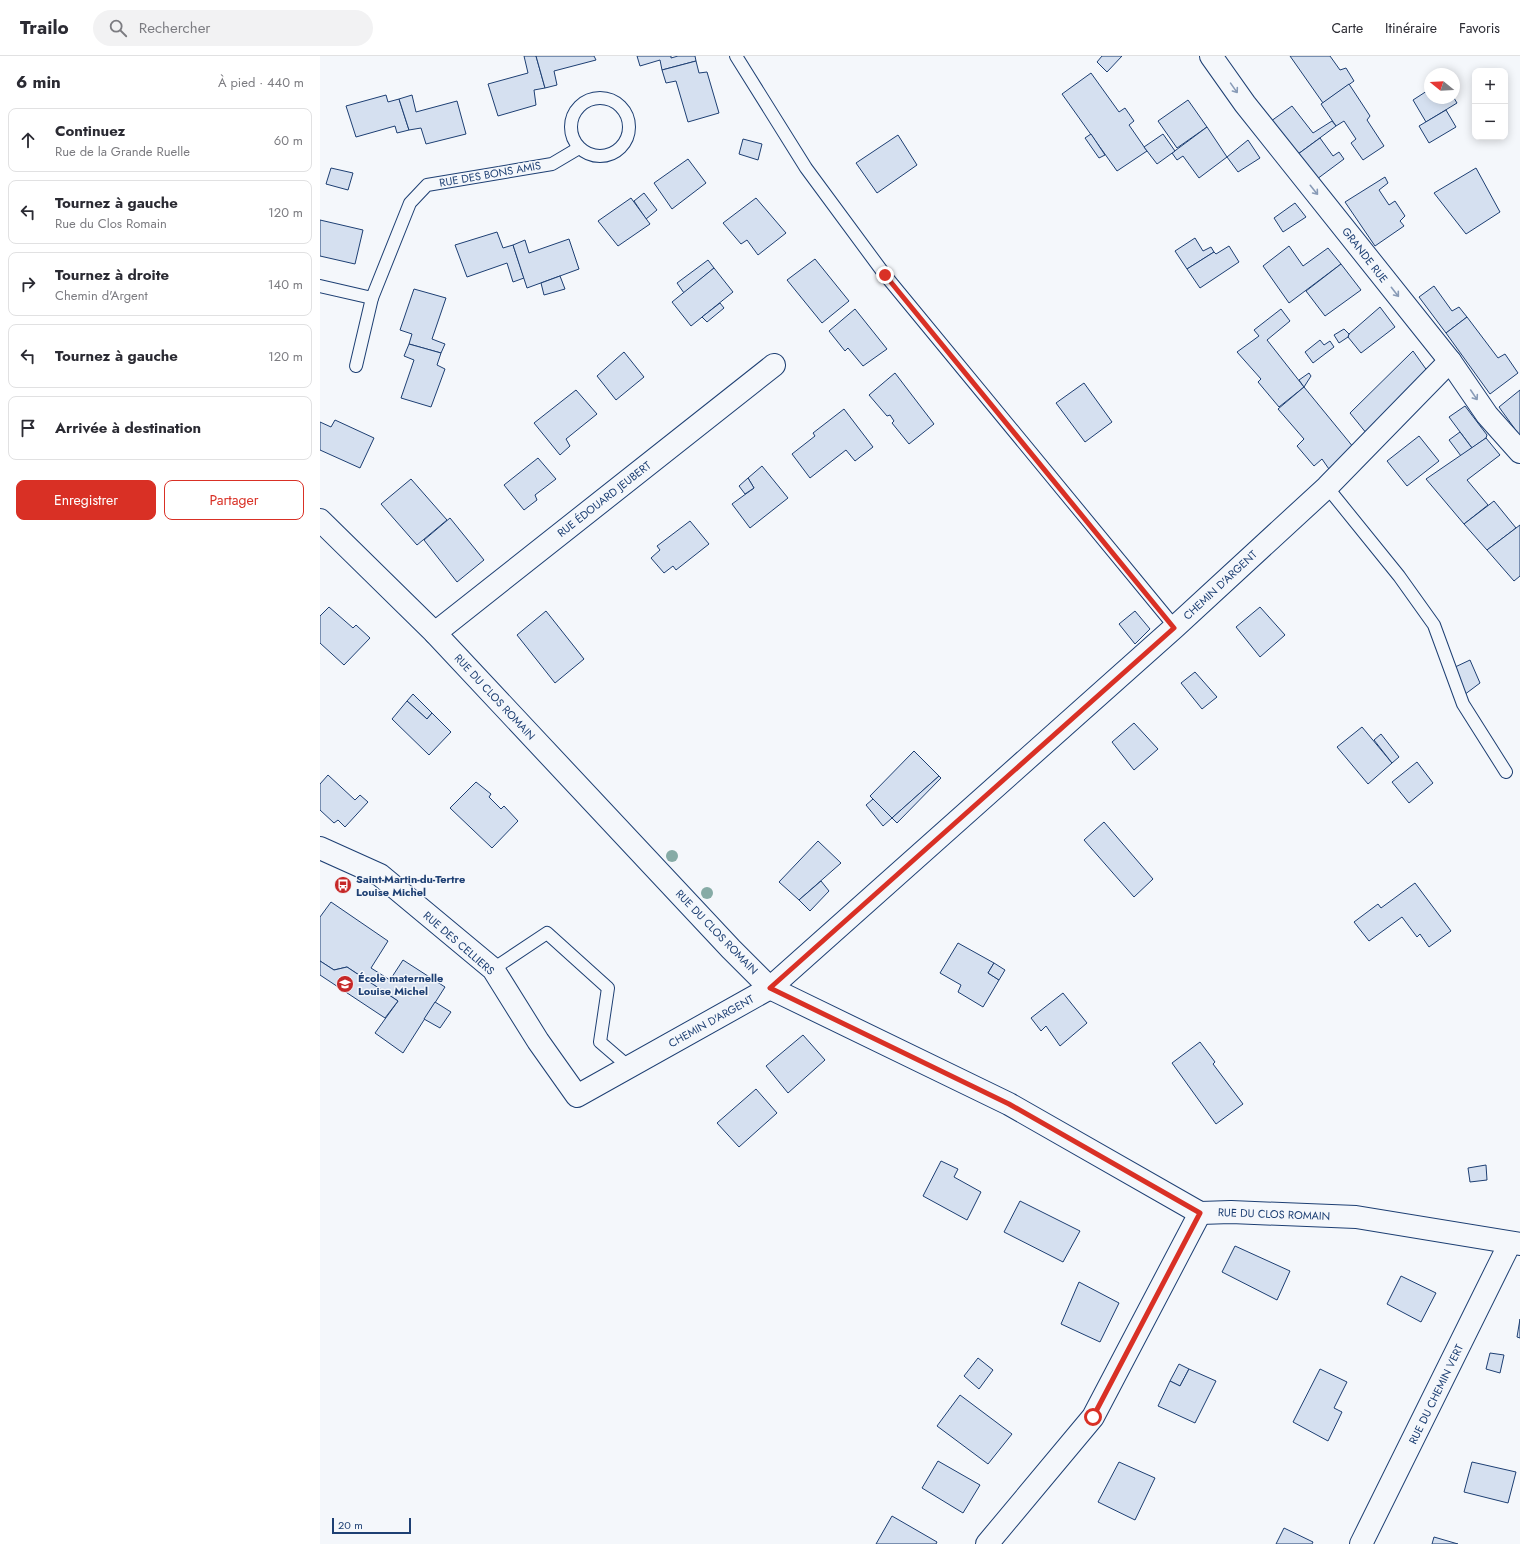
<!DOCTYPE html>
<html lang="fr">
<head>
<meta charset="utf-8">
<style>
  :root { --surface:#fff; --page:#f2f2f3; --text:#2b2b33; --muted:#7c7c81; --line:#e1e1e2; --accent:#d93025 }
  body { margin:0; font-family:Jost,sans-serif; background:var(--page); color:var(--text) }
  .controls { position:absolute; right:12px; top:12px; display:grid; overflow:hidden; border-radius:8px; box-shadow:0 2px 10px #0003 }
  .controls button { width:36px; height:36px; display:grid; place-items:center; padding:0; border:0; border-bottom:1px solid var(--line); background:var(--surface); color:var(--text); font:20px sans-serif }
  .compass { position:absolute; left:1104px; top:12px; width:36px; height:36px; border-radius:50%; background:var(--surface); box-shadow:0 2px 10px #0003; rotate:288deg }
  .scale { position:absolute; left:12px; bottom:10px; width:79px; box-sizing:border-box; padding-left:4px; border:2px solid #1d3f73; border-top:0; font-size:11px; line-height:14px; white-space:nowrap; color:#1d3f73; -webkit-text-stroke:3px #f4f7fb; paint-order:stroke }
  .stop { position:absolute; width:12px; height:12px; margin:-9px; border:3px solid #d93025; border-radius:50%; background:#fff }
  .stop.end { background:#d93025; border-color:#fff; box-shadow:0 1px 4px #0008 }
  .list { margin:0; padding:0; list-style:none }
  h2 { display:flex; justify-content:space-between; align-items:center; height:52px; margin:0; padding:0 16px; font-size:17px }
  h2 small { font-size:13px; font-weight:400; color:var(--muted) }
  .list li { display:grid; grid-template-columns:26px 1fr auto; gap:12px; align-items:center; box-sizing:border-box; height:64px; margin:0 8px 8px; padding:0 8px; border:1px solid var(--line); border-radius:8px }
  .list b { display:block; font-size:15px; white-space:nowrap }
  .list p { margin:0; font-size:13px; white-space:nowrap; color:var(--muted) }
  .list em { font-size:13px; font-style:normal; color:var(--muted) }
  .actions { display:flex; gap:8px; padding:12px 16px }
  .actions a { flex:1; padding:9px 0; border:1px solid var(--accent); border-radius:8px; text-align:center; font-size:14px; color:var(--accent) }
  .actions .main { background:var(--accent); color:#fff }
  .icon { flex:none; width:22px; height:22px; fill:none; stroke:currentColor; stroke-width:2; stroke-linecap:round; stroke-linejoin:round }
  .map { position:relative; flex:none; width:1200px; height:1488px; overflow:hidden }
  header { display:flex; align-items:center; gap:24px; box-sizing:border-box; height:56px; padding:0 20px; background:var(--surface); border-bottom:1px solid var(--line) }
  header strong { font-size:19px }
  nav { display:flex; gap:22px; margin-inline-start:auto; font-size:14px }
  .search { width:280px; height:36px; background:var(--page); display:flex; align-items:center; gap:10px; box-sizing:border-box; padding:0 14px; border-radius:22px; color:var(--muted); font-size:15px }
  main { display:flex }
  aside { flex:1; background:var(--surface) }
  .map>svg:first-child { display:block }
</style>
</head>
<body>
<header>
<strong>Trailo</strong>
<div class="search"><svg class="icon" aria-label="search" viewBox="0 0 24 24"><circle cx="10" cy="10" r="6"/><path d="M15 15l6 6"/></svg>Rechercher</div>
<nav><a>Carte</a><a>Itinéraire</a><a>Favoris</a></nav>
</header>
<main>
<aside>
<h2>6 min<small>À pied · 440 m</small></h2>
<ul class="list">
<li><svg class="icon" aria-label="ahead" viewBox="0 0 24 24"><path d="M12 20V5M6 11l6-6 6 6"/></svg><div><b>Continuez</b><p>Rue de la Grande Ruelle</p></div><em>60 m</em></li>
<li><svg class="icon" aria-label="left" viewBox="0 0 24 24"><path d="M17 20v-9H6M10 6l-5 5 5 5"/></svg><div><b>Tournez à gauche</b><p>Rue du Clos Romain</p></div><em>120 m</em></li>
<li><svg class="icon" aria-label="right" viewBox="0 0 24 24"><path d="M7 20v-9h11M14 6l5 5-5 5"/></svg><div><b>Tournez à droite</b><p>Chemin d'Argent</p></div><em>140 m</em></li>
<li><svg class="icon" aria-label="left" viewBox="0 0 24 24"><path d="M17 20v-9H6M10 6l-5 5 5 5"/></svg><div><b>Tournez à gauche</b></div><em>120 m</em></li>
<li><svg class="icon" aria-label="arrive" viewBox="0 0 24 24"><path d="M6 21V4h12l-3 4 3 4H6"/></svg><div><b>Arrivée à destination</b></div></li>
</ul>
<div class="actions"><a class="main">Enregistrer</a><a>Partager</a></div>
</aside>
<div class="map">
<svg width="1200" height="1488" viewBox="0 0 1200 1488">
  <rect width="100%" height="100%" fill="#f4f7fb"/>
  <!-- building -->
  <g fill="#d5e0f0" stroke="#1d3f73">
    <path d="M204 0H216L225 32 214 34 216 49 178 60 168 28 208 17Z"/>
    <path d="M216 0H274L276 4 234 15 237 29 225 32Z"/>
    <path d="M317 0H351V2L358 0H375L376 5 342 14 340 4 320 10Z"/>
    <path d="M782 0H802L787 16 777 6Z"/>
    <path d="M970 0H1010L1020 14 1026 12 1034 25 1003 47Z"/>
    <path d="M376 5 379 17 387 16 399 57 368 66 356 25 346 27 342 14Z"/>
    <path d="M771 17 799 56 805 52 814 65 809 69 827 95 797 115 742 38Z"/>
    <path d="M1029 28 1050 60 1047 64 1064 90 1043 104 1031 87 1036 83 1024 65 1016 70 1001 48Z"/>
    <path d="M1110 33V42H1134L1137 47 1106 66 1093 44Z"/>
    <path d="M66 39 68 46 79 43 89 74 77 77 75 70 36 81 26 50Z"/>
    <path d="M92 39 96 56 137 45 146 78 106 88 101 72 89 74 79 43Z"/>
    <path d="M868 44 887 71 857 92 838 65Z"/>
    <path d="M972 50 993 77 1012 65 1016 70 974 101 947 68Z"/>
    <path d="M1126 54 1136 71 1109 87 1099 70Z"/>
    <path d="M887 71 907 101 879 122 863 100 857 104 852 97Z"/>
    <path d="M771 78 785 99 779 102 765 82Z"/>
    <path d="M843 78 855 95 837 108 824 91Z"/>
    <path d="M578 79 597 109 557 137 536 107Z"/>
    <path d="M1000 82 1013 100 1019 96 1024 103 993 126 974 101Z"/>
    <path d="M423 83 442 88 438 104 419 98Z"/>
    <path d="M928 84 940 102 918 116 907 101Z"/>
    <path d="M368 103 386 127 352 153 334 127Z"/>
    <path d="M11 112 33 117 28 134 6 128Z"/>
    <path d="M1156 112 1180 156 1146 178 1114 137Z"/>
    <path d="M1065 121 1068 127 1059 134 1069 149 1075 145 1085 160 1080 165 1084 170 1055 190 1025 146Z"/>
    <path d="M324 137 337 154 326 163 314 145Z"/>
    <path d="M311 142 330 168 298 190 278 165Z"/>
    <path d="M436 142 466 177 438 199 427 184 421 188 403 167Z"/>
    <path d="M975 147 986 161 963 176 954 162Z"/>
    <path d="M0 164 43 174 35 208 0 200Z"/>
    <path d="M177 176 183 192 193 189 204 222 193 226 187 207 147 221 135 189Z"/>
    <path d="M875 182 883 195 891 191 894 196 867 213 855 195Z"/>
    <path d="M249 183 259 213 207 232 193 189 205 184 209 197Z"/>
    <path d="M909 190 919 206 880 232 867 213 894 196 896 198Z"/>
    <path d="M969 190 983 210 1008 192 1021 208 969 247 943 210Z"/>
    <path d="M495 203 529 245 502 267 467 224Z"/>
    <path d="M388 204 394 212 364 237 357 227Z"/>
    <path d="M1021 208 1041 234 1005 260 986 235Z"/>
    <path d="M394 212 413 236 371 270 352 246Z"/>
    <path d="M240 220 245 233 224 239 221 227Z"/>
    <path d="M1114 230 1132 255 1139 251 1147 261 1126 277 1099 241Z"/>
    <path d="M94 233 126 242 112 283 125 288 121 297 89 288 92 278 80 274Z"/>
    <path d="M400 247 404 252 387 266 382 261Z"/>
    <path d="M1060 251 1075 271 1041 297 1028 281 1029 278Z"/>
    <path d="M535 253 567 293 543 310 528 292 525 295 509 275Z"/>
    <path d="M961 253 970 265 947 284 984 331 959 351 938 326 941 323 917 296 939 280 934 274Z"/>
    <path d="M1147 261 1178 302 1185 298 1198 317 1170 338 1126 277Z"/>
    <path d="M1024 273 1029 278 1028 281 1019 287 1014 279Z"/>
    <path d="M1000 284 1004 289 1010 285 1014 291 993 307 985 296Z"/>
    <path d="M89 288 121 297 117 309 125 313 111 351 81 342 94 304 84 300Z"/>
    <path d="M1093 295 1108 316 1047 378 1030 357Z"/>
    <path d="M304 296 324 321 296 344 277 320Z"/>
    <path d="M575 317 614 368 589 388 572 367 574 365 570 359 567 360 549 339Z"/>
    <path d="M989 317 991 320 984 331 979 324Z"/>
    <path d="M764 327 792 366 765 386 736 347Z"/>
    <path d="M984 331 1034 392 1011 416 1002 403 994 410 977 390 984 383 958 353Z"/>
    <path d="M256 334 277 358 246 383 250 390 240 399 214 367Z"/>
    <path d="M1200 334V380L1179 351Z"/>
    <path d="M1145 350 1167 379 1166 382 1152 392 1129 361Z"/>
    <path d="M524 353 553 391 535 405 526 394 490 422 472 398 495 380 493 377Z"/>
    <path d="M15 364 54 382 40 412 0 394V366L11 371Z"/>
    <path d="M1140 376 1152 392 1141 400 1129 384Z"/>
    <path d="M1099 380 1119 405 1087 430 1067 405Z"/>
    <path d="M1166 382 1180 399 1147 424 1168 449 1144 468 1106 423Z"/>
    <path d="M218 402 236 423 215 439 217 444 204 454 184 429Z"/>
    <path d="M442 410 468 442 430 472 412 448 434 432 428 422Z"/>
    <path d="M428 422 434 432 425 438 419 430Z"/>
    <path d="M91 423 127 464 97 489 61 448Z"/>
    <path d="M1174 445 1196 472 1167 494 1144 468Z"/>
    <path d="M130 462 164 504 137 526 104 484Z"/>
    <path d="M370 465 389 488 356 514 353 510 344 517 331 502 340 494 337 490Z"/>
    <path d="M1200 469V520L1194 525 1167 494Z"/>
    <path d="M9 551 33 572 36 569 50 582 24 609 0 587V560Z"/>
    <path d="M940 551 965 579 940 601 916 571Z"/>
    <path d="M226 555 264 603 235 627 197 579Z"/>
    <path d="M815 555 830 573 815 588 799 568Z"/>
    <path d="M1150 604 1160 627 1144 639 1133 612Z"/>
    <path d="M875 616 897 641 882 653 861 627Z"/>
    <path d="M93 638 112 657 107 663 87 645Z"/>
    <path d="M87 645 107 663 112 657 131 676 109 699 72 663Z"/>
    <path d="M814 667 838 693 814 714 792 686Z"/>
    <path d="M1042 671 1072 707 1048 728 1017 691Z"/>
    <path d="M1061 678 1079 701 1072 707 1054 684Z"/>
    <path d="M594 695 619 720 572 762 550 740Z"/>
    <path d="M1097 706 1113 727 1089 747 1072 726Z"/>
    <path d="M8 719 35 744 40 739 48 746 25 771 18 764 14 767 0 754V728Z"/>
    <path d="M619 720 621 722 577 767 572 762Z"/>
    <path d="M156 726 171 738 169 741 181 753 184 750 198 765 172 792 130 752Z"/>
    <path d="M553 743 572 762 563 770 546 749Z"/>
    <path d="M784 766 833 823 814 841 764 784Z"/>
    <path d="M498 785 521 807 479 844 459 826Z"/>
    <path d="M501 825 509 835 490 855 479 844Z"/>
    <path d="M1095 827 1131 875 1109 891 1100 878 1097 881 1082 861 1049 885 1034 866 1058 848 1061 852Z"/>
    <path d="M11 846 68 885 51 912 70 924 83 904 125 931 83 997 55 977 78 945 27 911 14 914 0 905V861Z"/>
    <path d="M638 887 674 907 668 917 679 924 663 951 638 936 641 929 620 917Z"/>
    <path d="M0 905 14 914 27 911 78 945 65 962 0 919Z"/>
    <path d="M674 907 685 914 679 924 668 917Z"/>
    <path d="M743 937 767 967 740 990 726 970 721 975 711 962Z"/>
    <path d="M115 946 131 956 120 972 104 963Z"/>
    <path d="M483 979 505 1004 468 1037 446 1010Z"/>
    <path d="M880 986 895 1006 893 1008 923 1048 896 1068 852 1007Z"/>
    <path d="M436 1033 457 1057 419 1091 397 1067Z"/>
    <path d="M621 1105 638 1113 634 1121 661 1136 647 1164 603 1140Z"/>
    <path d="M1166 1109 1167 1124 1150 1126 1148 1112Z"/>
    <path d="M700 1145 760 1175 743 1206 684 1176Z"/>
    <path d="M915 1190 970 1215 957 1244 902 1216Z"/>
    <path d="M1081 1220 1116 1237 1101 1266 1067 1248Z"/>
    <path d="M759 1226 799 1247 780 1286 741 1268Z"/>
    <path d="M1200 1263V1282L1197 1281Z"/>
    <path d="M1170 1297 1184 1299 1180 1317 1166 1313Z"/>
    <path d="M658 1302 673 1314 659 1333 644 1320Z"/>
    <path d="M859 1308 869 1313 860 1330 850 1325Z"/>
    <path d="M869 1313 896 1325 875 1367 838 1350 850 1325 860 1330Z"/>
    <path d="M1000 1313 1027 1326 1014 1352 1022 1356 1008 1385 973 1366Z"/>
    <path d="M640 1339 692 1378 668 1408 617 1370Z"/>
    <path d="M618 1405 660 1429 643 1457 602 1432Z"/>
    <path d="M799 1406 835 1422 815 1464 778 1446Z"/>
    <path d="M1152 1406 1196 1416 1188 1447 1144 1436Z"/>
    <path d="M572 1460 617 1486 616 1488H556Z"/>
    <path d="M964 1472 993 1486 992 1488H956Z"/>
    <path d="M1114 1481 1138 1488H1112Z"/>
  </g>
  <g fill="none" stroke-linecap="round" stroke-linejoin="round">
    <!-- lane casing -->
    <g stroke="#1d3f73" stroke-width="14">
      <g id="lane">
        <path d="M416 0 486 112 565 219 855 571"/>
        <circle cx="280" cy="71" r="29"/>
        <path d="M0 230 52 242 90 147 107 129 232 108 259 92"/>
        <path d="M36 310 52 242"/>
        <path d="M1007 431 1079 520 1114 569 1143 648 1186 716"/>
        <path d="M173 913 227 877 288 932 280 986 309 1011"/>
      </g>
    </g>
    <!-- street casing -->
    <g stroke="#1d3f73" stroke-width="24">
      <g id="street">
        <path d="M891 0 925 48 1130 305 1167 359 1200 396"/>
        <path d="M0 464 115 577 411 893 450 932 689 1048 880 1157 911 1156 1036 1161 1200 1188"/>
        <path d="M115 577 454 309"/>
        <path d="M0 792 60 819 173 913 218 985 257 1040 450 932 855 571 1007 431 1130 305"/>
        <path d="M667 1488 773 1361 880 1157"/>
        <path d="M1041 1488 1190 1187"/>
      </g>
    </g>
    <!-- lane -->
    <use href="#lane" stroke="#f4f7fb" stroke-width="12"/>
    <!-- street -->
    <use href="#street" stroke="#f4f7fb" stroke-width="22"/>
  </g>
  <!-- trees -->
  <g fill="#86aba6">
    <circle cx="352" cy="800" r="6"/>
    <circle cx="387" cy="837" r="6"/>
  </g>
  <!-- one-way arrows -->
  <defs><path id="oneway-shaft" d="M-6 0H5M1.5-3L5.5 0L1.5 3" fill="none" stroke-width="1.6" stroke-linecap="round" stroke-linejoin="round"/></defs>
  <g stroke="#889bb7">
    <use href="#oneway-shaft" transform="translate(914 32) rotate(55)"/>
    <use href="#oneway-shaft" transform="translate(994 134) rotate(51)"/>
    <use href="#oneway-shaft" transform="translate(1075 236) rotate(52)"/>
    <use href="#oneway-shaft" transform="translate(1154 339) rotate(56)"/>
  </g>
  <g fill="none" stroke-linecap="round" stroke-linejoin="round">
    <!-- route -->
    <path stroke="#d93025" stroke-width="5" d="M565 219 854 572 450 932 689 1048 880 1157 773 1361"/>
  </g>
  <!-- icons -->
  <defs>
    <g id="bus-disc" transform="scale(0.9)"><circle r="9.5" fill="#c62828" stroke="#f4f7fb"/><path d="M-5-6H5V4H4V6H2V4H-2V6H-4V4H-5ZM-3.5-4V0h7V-4ZM-3.5 1.2v1.5H-2V1.2ZM2 1.2v1.5H3.5V1.2Z" fill="#fff"/></g>
    <g id="school-disc" transform="scale(0.9)"><circle r="9.5" fill="#c62828" stroke="#f4f7fb"/><path d="M0-5L7-2L0 1L-7-2ZM-4 1L0 2.5L4 1V4Q0 6-4 4Z" fill="#fff"/></g>
  </defs>
  <g fill-rule="evenodd">
    <use href="#bus-disc" x="23" y="829"/>
    <use href="#school-disc" x="25" y="928"/>
  </g>
  <g text-anchor="middle" stroke-width="3" stroke-linejoin="round" paint-order="stroke">
    <!-- street labels -->
    <g font-size="11" fill="#1d3f73" stroke="#f4f7fb">
      <text transform="translate(170 118) rotate(-10)" y="4">RUE DES BONS AMIS</text>
      <text transform="translate(1045 199) rotate(52)" y="4">GRANDE RUE</text>
      <text transform="translate(284 443) rotate(-38)" y="4">RUE ÉDOUARD JEUBERT</text>
      <text transform="translate(900 529) rotate(-43)" y="4">CHEMIN D'ARGENT</text>
      <text transform="translate(175 641) rotate(47)" y="4">RUE DU CLOS ROMAIN</text>
      <text transform="translate(397 876) rotate(46)" y="4">RUE DU CLOS ROMAIN</text>
      <text transform="translate(139 887) rotate(41)" y="4">RUE DES CELLIERS</text>
      <text transform="translate(391 965) rotate(-29)" y="4">CHEMIN D'ARGENT</text>
      <text transform="translate(954 1158) rotate(2)" y="4">RUE DU CLOS ROMAIN</text>
      <text transform="translate(1116 1338) rotate(-64)" y="4">RUE DU CHEMIN VERT</text>
    </g>
    <!-- poi labels -->
    <g font-size="11" font-weight="bold" fill="#1d3f73" stroke="#f4f7fb" text-anchor="start">
      <text x="36" y="827">Saint-Martin-du-Tertre<tspan x="36" dy="13">Louise Michel</tspan></text>
      <text x="38" y="926">École maternelle<tspan x="38" dy="13">Louise Michel</tspan></text>
    </g>
  </g>
</svg>
<div class="controls">
<button>+</button>
<button>−</button>
</div>
<svg class="compass" viewBox="-18 -18 36 36"><path d="M0-13l5 13h-10z" fill="#e53935"/><path d="M0 13l5-13h-10z" fill="#7c7c81"/></svg>
<div class="scale">20 m</div>
<div class="stop" style="left:773px;top:1361px"></div>
<div class="stop end" style="left:565px;top:219px"></div>
</div>
</main>
</body>
</html>
